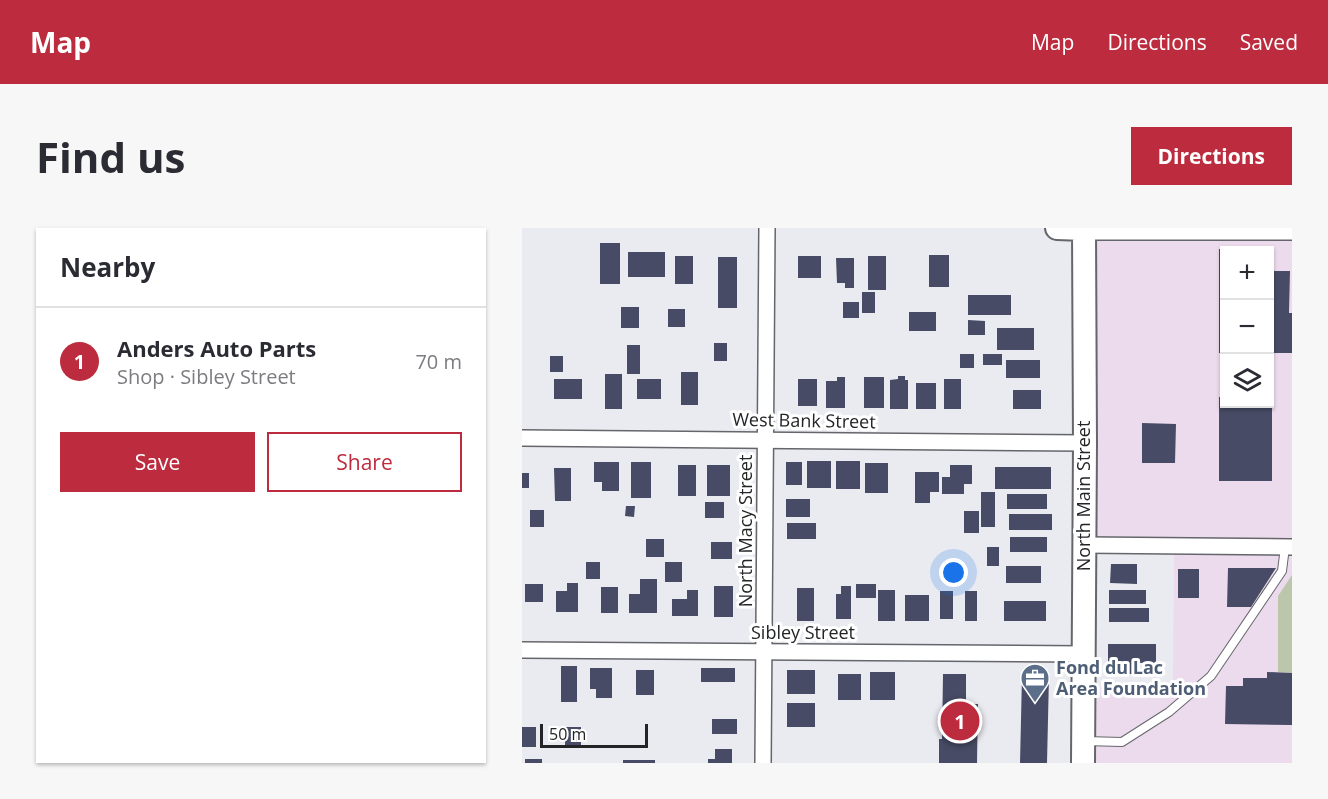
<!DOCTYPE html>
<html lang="en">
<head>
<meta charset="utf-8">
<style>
  :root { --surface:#fff; --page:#f7f7f7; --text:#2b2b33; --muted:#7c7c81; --line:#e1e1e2; --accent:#bc2b3e }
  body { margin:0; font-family:"Open Sans",sans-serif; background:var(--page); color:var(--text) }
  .controls { position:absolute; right:18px; top:18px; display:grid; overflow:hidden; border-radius:0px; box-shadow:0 2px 4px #0004 }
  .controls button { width:54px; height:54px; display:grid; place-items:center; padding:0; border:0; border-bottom:2px solid var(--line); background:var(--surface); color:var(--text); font:30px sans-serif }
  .scale { position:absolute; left:18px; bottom:15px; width:108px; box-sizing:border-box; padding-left:6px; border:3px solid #232426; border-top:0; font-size:16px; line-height:21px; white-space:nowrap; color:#232426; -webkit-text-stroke:4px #fff; paint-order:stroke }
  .you { position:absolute; left:432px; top:345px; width:21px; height:21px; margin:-15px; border:4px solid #fff; border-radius:50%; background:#1a73e8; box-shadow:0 0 0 9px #1a73e833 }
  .badge { display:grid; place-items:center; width:39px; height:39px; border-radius:50%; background:var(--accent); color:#fff; font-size:20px; font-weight:700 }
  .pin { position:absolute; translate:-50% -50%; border:3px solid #fff; box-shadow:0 2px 6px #0006 }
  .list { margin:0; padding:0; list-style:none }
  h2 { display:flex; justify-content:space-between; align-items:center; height:78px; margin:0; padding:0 24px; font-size:26px }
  h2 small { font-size:20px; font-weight:400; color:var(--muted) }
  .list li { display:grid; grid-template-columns:39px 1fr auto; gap:18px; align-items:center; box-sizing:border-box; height:108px; padding:0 24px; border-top:2px solid var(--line) }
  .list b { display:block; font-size:22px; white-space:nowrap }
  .list p { margin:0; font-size:20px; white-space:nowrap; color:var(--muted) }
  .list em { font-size:20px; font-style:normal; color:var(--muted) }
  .actions { display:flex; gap:12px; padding:18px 24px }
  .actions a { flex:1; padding:14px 0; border:2px solid var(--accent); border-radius:0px; text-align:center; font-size:21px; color:var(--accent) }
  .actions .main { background:var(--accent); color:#fff }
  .icon { flex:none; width:33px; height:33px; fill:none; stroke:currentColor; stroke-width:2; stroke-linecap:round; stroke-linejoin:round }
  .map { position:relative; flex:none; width:770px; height:535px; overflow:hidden; border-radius:0px }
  header { display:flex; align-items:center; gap:36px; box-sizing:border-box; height:84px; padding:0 30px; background:var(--accent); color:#fff }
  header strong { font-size:28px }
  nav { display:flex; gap:33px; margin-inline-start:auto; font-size:21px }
  .intro { display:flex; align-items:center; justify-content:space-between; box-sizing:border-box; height:144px; padding:0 36px }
  h1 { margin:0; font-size:42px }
  .button { padding:15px 27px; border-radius:0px; background:var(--accent); color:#fff; font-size:21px; font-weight:700 }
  main { display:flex; gap:36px; padding:0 36px }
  aside { flex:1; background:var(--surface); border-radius:0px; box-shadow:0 2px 4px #0004 }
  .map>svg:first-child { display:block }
</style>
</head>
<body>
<header>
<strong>Map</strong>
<nav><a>Map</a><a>Directions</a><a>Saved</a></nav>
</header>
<div class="intro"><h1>Find us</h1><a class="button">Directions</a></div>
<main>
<aside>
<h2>Nearby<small></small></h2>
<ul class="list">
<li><span class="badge">1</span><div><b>Anders Auto Parts</b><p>Shop · Sibley Street</p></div><em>70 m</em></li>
</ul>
<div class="actions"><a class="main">Save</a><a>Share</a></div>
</aside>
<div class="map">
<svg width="770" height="535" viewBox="0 0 770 535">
  <rect width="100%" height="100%" fill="#eaebf1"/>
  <!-- industrial -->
  <path fill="#ecdbed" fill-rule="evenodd" d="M770 0V535H561V458H651L652 326 651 318 562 317V1ZM702 22H748V176H702Z"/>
  <!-- green -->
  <path fill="#bcc6aa" d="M770 347V445L756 444V368Z"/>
  <!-- building -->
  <g fill="#474b65">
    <rect x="78" y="15" width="20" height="41"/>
    <rect x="697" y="21" width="5" height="104"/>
    <rect x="106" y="24" width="37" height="25"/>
    <rect x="407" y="27" width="20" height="32"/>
    <rect x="153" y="28" width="18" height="28"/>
    <rect x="276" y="28" width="23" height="22"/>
    <rect x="346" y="28" width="18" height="34"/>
    <rect x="196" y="29" width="19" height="51"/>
    <path d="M314 30H332V60H323V55H315Z"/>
    <path d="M748 43H768L767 85H770V125H748Z"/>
    <rect x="340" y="64" width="13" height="21"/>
    <rect x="446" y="67" width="43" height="20"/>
    <rect x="321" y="74" width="16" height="16"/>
    <rect x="99" y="79" width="18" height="21"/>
    <rect x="146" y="81" width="17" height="18"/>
    <rect x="387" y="84" width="27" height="19"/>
    <path d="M446 92 463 93V107H446Z"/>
    <rect x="475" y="100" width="37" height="22"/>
    <rect x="192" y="115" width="13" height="18"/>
    <rect x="105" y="117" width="13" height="29"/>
    <rect x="438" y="126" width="14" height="14"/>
    <rect x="461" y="126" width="19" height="11"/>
    <rect x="28" y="128" width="13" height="16"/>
    <rect x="484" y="132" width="34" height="18"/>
    <rect x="159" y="144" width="17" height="33"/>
    <rect x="83" y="146" width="17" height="35"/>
    <path d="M376 148H383V152H386V181H368V152L376 151Z"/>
    <path d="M315 149H323V180H304V153H315Z"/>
    <rect x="342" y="149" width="20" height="31"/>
    <rect x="32" y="151" width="28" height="20"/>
    <rect x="115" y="151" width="24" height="20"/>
    <rect x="276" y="151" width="19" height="27"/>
    <rect x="422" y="151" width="17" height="30"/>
    <rect x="394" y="155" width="20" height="26"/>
    <rect x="491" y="162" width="28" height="19"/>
    <path d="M697 169H702V176H748V169H750V253H697Z"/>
    <path d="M620 195 654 196 653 235H620Z"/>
    <rect x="285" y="233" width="24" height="27"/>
    <rect x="314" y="233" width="24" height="28"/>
    <path d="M72 234H97V263H80V254H72Z"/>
    <rect x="109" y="234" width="20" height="36"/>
    <rect x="264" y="234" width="16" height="23"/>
    <rect x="343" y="235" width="23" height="30"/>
    <rect x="156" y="237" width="18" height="31"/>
    <rect x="185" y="237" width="23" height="31"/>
    <path d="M428 237H450V256H442V266H420V249H428Z"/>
    <rect x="473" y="239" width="56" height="22"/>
    <path d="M32 240H49V273H33Z"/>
    <path d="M393 244H417V264H408V275H393Z"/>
    <rect x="0" y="245" width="7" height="15"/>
    <rect x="459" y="264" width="14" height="35"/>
    <rect x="485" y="266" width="40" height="15"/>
    <rect x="264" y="271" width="24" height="18"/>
    <rect x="183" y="274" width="19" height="16"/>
    <path d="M104 278H113L112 289 103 288Z"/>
    <rect x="8" y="282" width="14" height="17"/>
    <rect x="442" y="283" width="15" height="22"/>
    <rect x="487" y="286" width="43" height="16"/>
    <rect x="265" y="295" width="29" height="16"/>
    <rect x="488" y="309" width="37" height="15"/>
    <rect x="124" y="311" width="18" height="18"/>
    <rect x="189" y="314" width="21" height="17"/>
    <rect x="465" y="319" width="12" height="19"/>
    <rect x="64" y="334" width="14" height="17"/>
    <rect x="143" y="334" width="17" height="20"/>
    <path d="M589 336H615V356L588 355Z"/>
    <rect x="484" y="338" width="35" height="17"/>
    <path d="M706 340H754L729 379H705Z"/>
    <rect x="427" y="341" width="10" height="15"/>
    <rect x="656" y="341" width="21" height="29"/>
    <path d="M118 351H135V385H107V366H118Z"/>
    <path d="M45 355H56V384H34V363H45Z"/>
    <rect x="3" y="356" width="18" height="18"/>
    <rect x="334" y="356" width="20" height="14"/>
    <rect x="192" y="358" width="19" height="31"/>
    <path d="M319 358H329V391H314V366H319Z"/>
    <rect x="79" y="359" width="17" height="26"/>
    <rect x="275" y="360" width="17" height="33"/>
    <path d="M165 362H176V388H150V371H165Z"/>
    <rect x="356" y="362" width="17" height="31"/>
    <rect x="587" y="362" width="37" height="14"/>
    <rect x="418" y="363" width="13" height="28"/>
    <rect x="443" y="363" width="12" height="30"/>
    <rect x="383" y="367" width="24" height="26"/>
    <rect x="482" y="373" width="42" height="20"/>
    <rect x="587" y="380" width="40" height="14"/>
    <path d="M586 416H634V435H614V446H586Z"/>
    <rect x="39" y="438" width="16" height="36"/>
    <path d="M68 440H90V470H74V461H68Z"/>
    <rect x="179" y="440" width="34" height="14"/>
    <rect x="114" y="442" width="18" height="25"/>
    <rect x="265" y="442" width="28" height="24"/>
    <rect x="348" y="444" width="25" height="28"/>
    <path d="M745 444 770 445V497L703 496 704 458H721V450H745Z"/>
    <rect x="316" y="446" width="23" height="26"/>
    <path d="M421 446H444V476H456L455 535H417V511H420Z"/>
    <path d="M500 448H527L525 535H498Z"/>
    <rect x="265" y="475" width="28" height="24"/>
    <rect x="190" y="491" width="25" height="15"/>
    <rect x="0" y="499" width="14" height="20"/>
    <rect x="43" y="499" width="16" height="19"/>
    <path d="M193 521H210V535H186V531H193Z"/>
    <rect x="3" y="531" width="17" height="4"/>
    <rect x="101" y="532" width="32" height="3"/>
  </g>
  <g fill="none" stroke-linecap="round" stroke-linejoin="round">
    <!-- lane casing -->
    <g stroke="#65666b" stroke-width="10">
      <path id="lane" d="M562 513 600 514 647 484 689 448 760 343 763 319"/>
    </g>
    <!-- street casing -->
    <g stroke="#65666b" stroke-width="18">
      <g id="street">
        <path d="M0 210 563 215"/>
        <path d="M562 317 770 319"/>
        <path d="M0 422 561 426"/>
        <path d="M241 535 245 0"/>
      </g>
    </g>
    <!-- secondary casing -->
    <g stroke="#65666b" stroke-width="24">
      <path id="secondary" d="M562 1H770"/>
    </g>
    <!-- primary casing -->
    <g stroke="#65666b" stroke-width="26">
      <path id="primary" d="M535 0 562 1 563 215 561 535"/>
    </g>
    <!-- lane -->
    <use href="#lane" stroke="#fff" stroke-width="8"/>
    <!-- street -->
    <use href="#street" stroke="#fff" stroke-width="15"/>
    <!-- secondary -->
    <use href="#secondary" stroke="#fff" stroke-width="21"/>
    <!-- primary -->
    <use href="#primary" stroke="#fff" stroke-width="22"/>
  </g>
  <!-- icons -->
  <defs>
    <g id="office-pin" transform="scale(1.5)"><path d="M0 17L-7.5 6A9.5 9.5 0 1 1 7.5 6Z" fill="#5c6f8a" stroke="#fff"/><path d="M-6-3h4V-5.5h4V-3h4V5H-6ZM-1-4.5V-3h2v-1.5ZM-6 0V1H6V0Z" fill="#fff"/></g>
  </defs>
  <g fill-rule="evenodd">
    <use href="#office-pin" x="513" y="450"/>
  </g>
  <g text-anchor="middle" stroke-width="6" stroke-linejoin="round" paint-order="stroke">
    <!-- street labels -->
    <g font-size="18" fill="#232426" stroke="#fff">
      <text transform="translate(282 193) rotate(1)" y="6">West Bank Street</text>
      <text transform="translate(562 268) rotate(-90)" y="6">North Main Street</text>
      <text transform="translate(224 303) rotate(-90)" y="6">North Macy Street</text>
      <text x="281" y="411">Sibley Street</text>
    </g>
    <!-- service labels -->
    <g font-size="18" font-weight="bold" fill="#4e5e75" stroke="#fff" text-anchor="start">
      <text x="534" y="446">Fond du Lac<tspan x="534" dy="21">Area Foundation</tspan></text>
    </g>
  </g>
</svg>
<div class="controls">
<button>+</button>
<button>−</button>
<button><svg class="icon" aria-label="layers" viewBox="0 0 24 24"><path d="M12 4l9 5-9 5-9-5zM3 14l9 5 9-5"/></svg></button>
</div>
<div class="scale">50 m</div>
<div class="you"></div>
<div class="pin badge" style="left:438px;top:493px">1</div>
</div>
</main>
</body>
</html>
